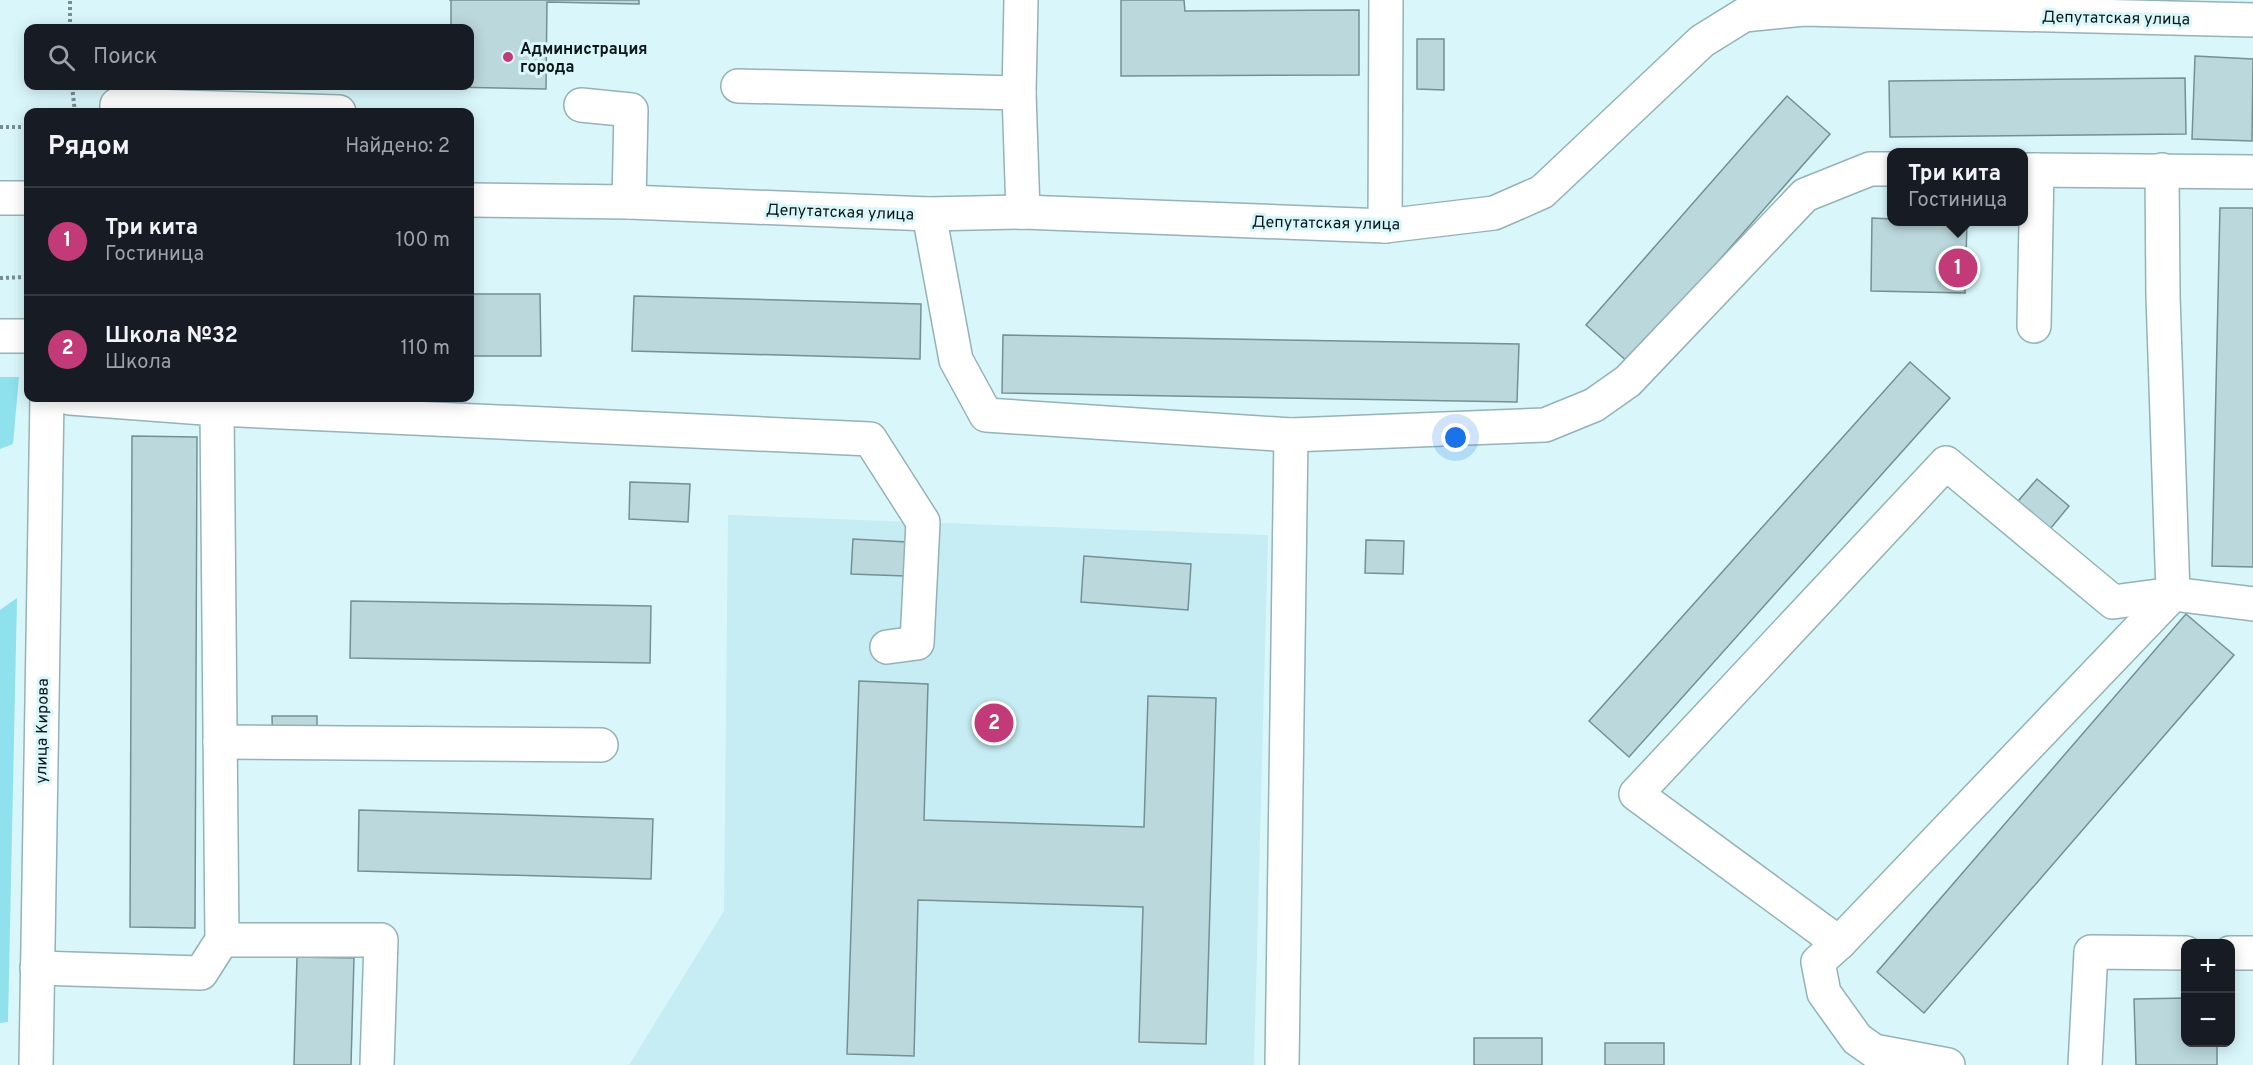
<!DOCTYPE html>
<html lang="ru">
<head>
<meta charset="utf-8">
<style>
  :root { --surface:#171b24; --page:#20242c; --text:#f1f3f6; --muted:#9ea1a6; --line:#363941; --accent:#c23a77 }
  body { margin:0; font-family:Overpass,sans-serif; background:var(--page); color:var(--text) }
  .controls { position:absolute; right:18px; bottom:18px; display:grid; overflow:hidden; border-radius:12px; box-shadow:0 3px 15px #0003 }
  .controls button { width:54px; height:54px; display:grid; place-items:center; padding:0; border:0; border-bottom:2px solid var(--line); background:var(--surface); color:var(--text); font:30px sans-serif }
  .you { position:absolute; left:1456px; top:438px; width:21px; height:21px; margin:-15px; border:4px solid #fff; border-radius:50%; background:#1a73e8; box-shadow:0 0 0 9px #1a73e833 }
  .badge { display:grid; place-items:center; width:39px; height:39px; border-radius:50%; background:var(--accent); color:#fff; font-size:20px; font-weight:700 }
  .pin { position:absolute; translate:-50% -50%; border:3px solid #fff; box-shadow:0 2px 6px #0006 }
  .popup { position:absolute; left:1887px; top:148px; width:141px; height:78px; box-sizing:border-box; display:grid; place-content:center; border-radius:12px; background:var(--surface); filter:drop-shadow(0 2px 4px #0005); font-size:20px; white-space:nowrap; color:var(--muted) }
  .popup b { font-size:22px; color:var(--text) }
  .popup::after { content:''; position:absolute; left:50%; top:100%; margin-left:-12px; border:12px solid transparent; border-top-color:var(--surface) }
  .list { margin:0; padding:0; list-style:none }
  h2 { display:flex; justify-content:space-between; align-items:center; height:78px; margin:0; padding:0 24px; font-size:26px }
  h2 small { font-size:20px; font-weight:400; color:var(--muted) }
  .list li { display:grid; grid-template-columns:39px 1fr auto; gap:18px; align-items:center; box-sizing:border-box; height:108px; padding:0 24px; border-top:2px solid var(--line) }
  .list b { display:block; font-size:22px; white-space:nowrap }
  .list p { margin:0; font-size:20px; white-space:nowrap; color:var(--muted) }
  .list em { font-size:20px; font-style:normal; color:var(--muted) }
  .icon { flex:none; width:33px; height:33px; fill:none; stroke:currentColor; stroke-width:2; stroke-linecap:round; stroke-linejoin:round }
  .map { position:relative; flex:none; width:2253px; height:1065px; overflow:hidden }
  .search { position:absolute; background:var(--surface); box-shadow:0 3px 15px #0003; left:24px; top:24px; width:450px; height:66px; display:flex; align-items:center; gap:15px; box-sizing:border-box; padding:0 21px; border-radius:12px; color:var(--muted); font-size:22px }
  .panel { position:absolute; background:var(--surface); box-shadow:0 3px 15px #0003; left:24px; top:108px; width:450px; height:294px; border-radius:12px }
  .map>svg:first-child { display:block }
</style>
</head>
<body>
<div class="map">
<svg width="2253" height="1065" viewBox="0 0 2253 1065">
  <rect width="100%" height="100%" fill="#d9f7fb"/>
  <!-- built -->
  <path fill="#c5edf3" d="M728 515 1268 535 1254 1065H629L724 911Z"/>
  <!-- green -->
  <g fill="#8ee1ed">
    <path d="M0 377H19L13 444 0 449Z"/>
    <path d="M17 598 8 1022 0 1023V610Z"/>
  </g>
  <!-- building -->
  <g fill="#bbd8dd" stroke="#759094" stroke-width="1.5">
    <path d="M449 0H639V4L547 2 546 89 450 87 470 86V28H451V0Z"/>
    <path d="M1121 0H1184L1185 11 1359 10V75L1121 76Z"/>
    <path d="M1417 39H1444V90L1417 89Z"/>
    <path d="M2195 56 2253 59 2252 141 2192 139Z"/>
    <path d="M2185 78 2186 134 1890 137 1889 81Z"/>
    <path d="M1787 96 1830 134 1629 363 1586 325Z"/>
    <path d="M2220 208H2253V567L2212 566Z"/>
    <path d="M1872 218 1892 219V222H1967L1965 293 1871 291Z"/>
    <path d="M470 294H540L541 356H470Z"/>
    <path d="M634 296 921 304 920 359 632 351Z"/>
    <path d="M1003 335 1519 344 1517 402 1002 393Z"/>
    <path d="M1910 362 1950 398 1629 757 1589 721Z"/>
    <path d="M132 436 197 437 195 928 130 927Z"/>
    <path d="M2037 479 2069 506 2046 534 2013 507Z"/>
    <path d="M630 482 690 484 688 522 629 519Z"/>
    <path d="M853 539 907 542 905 576 851 574Z"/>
    <path d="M1366 540 1404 541 1403 574 1365 573Z"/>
    <path d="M1084 556 1191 564 1188 610 1081 602Z"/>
    <path d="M351 601 651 606 650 663 350 658Z"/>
    <path d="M2186 614 2234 655 1924 1013 1877 972Z"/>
    <path d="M859 681 928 684 924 820 1144 827 1148 696 1216 698 1206 1044 1139 1042 1143 907 918 900 914 1056 847 1054Z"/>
    <path d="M272 716H317V751L273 752Z"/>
    <path d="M359 810 653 819 651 879 358 871Z"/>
    <path d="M297 957 354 958 351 1065H294Z"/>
    <path d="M2186 998V1042H2217V1065H2136L2134 999Z"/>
    <rect x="1474" y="1038" width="68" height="27"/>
    <rect x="1605" y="1043" width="59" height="22"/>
  </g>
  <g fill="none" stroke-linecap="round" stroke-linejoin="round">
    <!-- minor casing -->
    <g stroke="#95b2b6" stroke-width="36">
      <g id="minor">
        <path d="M1021 0 1019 93 1023 212"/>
        <path d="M738 86 1019 93"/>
        <path d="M581 105 631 110 629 202"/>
        <path d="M117 112V105L339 112"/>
        <path d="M2024 170 2253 172"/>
        <path d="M0 198H28"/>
        <path d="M470 200 629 202 929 214 1023 212 1385 226 1494 213 1542 192 1702 41 1744 15 1803 9 2253 20"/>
        <path d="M929 214 956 360 986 415 1291 435 1545 425 1594 405 1628 381 1805 195 1870 169H1892"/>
        <path d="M1385 226 1386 0"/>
        <path d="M2034 326 2037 170"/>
        <path d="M0 336H28"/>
        <path d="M217 409 870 439 923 522 917 643 887 647"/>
        <path d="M220 742 601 745"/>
        <path d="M222 940H381L377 1065"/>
        <path d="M1839 943 2173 594 2163 296 2162 170"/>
        <path d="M2230 953H2253"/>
        <path d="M37 968 201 973 222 940 217 409 70 398"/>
        <path d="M36 1065 47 398"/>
        <path d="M1282 1065 1291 435"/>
        <path d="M1948 1065 1874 1051 1857 1039 1824 993 1818 962 1839 943 1636 794 1946 463 2113 602 2173 594 2253 604"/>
        <path d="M2085 1065 2091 952 2186 953"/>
      </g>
    </g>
    <!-- path -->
    <g stroke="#788d90" stroke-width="4" stroke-dasharray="3 3" stroke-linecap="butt">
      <path d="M70 28V0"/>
      <path d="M72 86 75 112"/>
      <path d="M0 127H28"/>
      <path d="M0 278 28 277"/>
    </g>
    <!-- minor -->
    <use href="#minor" stroke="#fff" stroke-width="33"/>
  </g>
  <!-- markers -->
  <circle fill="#c23a77" stroke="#d9f7fb" stroke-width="2" cx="508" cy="57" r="6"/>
  <g text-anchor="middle" stroke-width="6" stroke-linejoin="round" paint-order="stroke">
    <!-- street labels -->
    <g font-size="16" fill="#0c1719" stroke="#d9f7fb">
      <text transform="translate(2116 17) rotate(1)" y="6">Депутатская улица</text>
      <text transform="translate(840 211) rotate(2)" y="6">Депутатская улица</text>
      <text transform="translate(1326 222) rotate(1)" y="6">Депутатская улица</text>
      <text transform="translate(41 731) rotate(-89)" y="6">улица Кирова</text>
    </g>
    <!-- poi labels -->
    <g font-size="16" font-weight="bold" fill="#0c1719" stroke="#d9f7fb" text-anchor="start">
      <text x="520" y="54">Администрация<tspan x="520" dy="18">города</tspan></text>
    </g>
  </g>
</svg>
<div class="controls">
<button>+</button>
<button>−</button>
</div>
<div class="you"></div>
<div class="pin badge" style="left:1958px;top:268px">1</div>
<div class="popup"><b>Три кита</b>Гостиница</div>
<div class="pin badge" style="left:994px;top:723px">2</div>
<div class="search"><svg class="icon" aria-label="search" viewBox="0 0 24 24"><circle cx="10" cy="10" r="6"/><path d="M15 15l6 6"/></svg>Поиск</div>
<section class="panel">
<h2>Рядом<small>Найдено: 2</small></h2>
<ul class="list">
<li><span class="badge">1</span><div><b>Три кита</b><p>Гостиница</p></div><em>100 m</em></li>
<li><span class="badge">2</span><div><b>Школа №32</b><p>Школа</p></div><em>110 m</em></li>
</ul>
</section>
</div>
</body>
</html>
